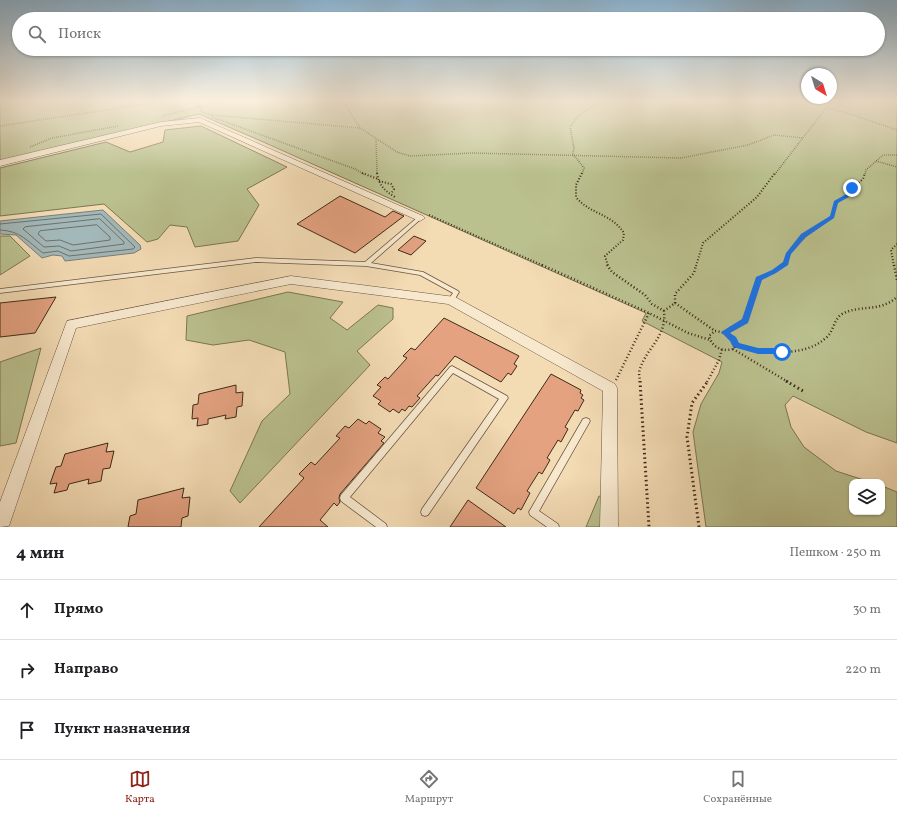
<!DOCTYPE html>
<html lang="ru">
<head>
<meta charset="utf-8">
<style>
  :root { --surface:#fff; --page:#f2f2f2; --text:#202124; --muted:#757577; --line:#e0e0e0; --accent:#8f2418 }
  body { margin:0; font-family:Vollkorn,serif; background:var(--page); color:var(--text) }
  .controls { position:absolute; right:12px; bottom:12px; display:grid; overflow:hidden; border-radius:8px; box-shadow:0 1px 3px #0004 }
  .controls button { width:36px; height:36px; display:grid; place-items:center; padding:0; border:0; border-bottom:1px solid var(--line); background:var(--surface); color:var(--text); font:20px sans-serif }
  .compass { position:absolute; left:801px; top:68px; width:36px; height:36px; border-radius:50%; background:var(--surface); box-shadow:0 1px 3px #0004; rotate:142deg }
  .stop { position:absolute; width:12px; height:12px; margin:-9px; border:3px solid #1a73e8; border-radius:50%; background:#fff }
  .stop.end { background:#1a73e8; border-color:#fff; box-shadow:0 1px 4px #0008 }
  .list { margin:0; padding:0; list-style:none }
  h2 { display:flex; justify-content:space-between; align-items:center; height:52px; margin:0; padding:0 16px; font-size:17px }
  h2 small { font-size:13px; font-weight:400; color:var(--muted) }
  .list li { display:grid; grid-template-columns:26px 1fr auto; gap:12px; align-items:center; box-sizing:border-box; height:60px; padding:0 16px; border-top:1px solid var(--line) }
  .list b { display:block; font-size:15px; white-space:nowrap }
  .list em { font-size:13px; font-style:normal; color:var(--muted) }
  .icon { flex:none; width:22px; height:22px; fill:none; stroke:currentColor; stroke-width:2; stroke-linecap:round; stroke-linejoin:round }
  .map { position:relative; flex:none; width:897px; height:527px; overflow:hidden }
  .search { position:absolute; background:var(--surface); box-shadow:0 1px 3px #0004; left:12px; right:12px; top:12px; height:44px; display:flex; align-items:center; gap:10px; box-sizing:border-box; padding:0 14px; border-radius:22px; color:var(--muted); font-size:15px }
  .sheet { height:232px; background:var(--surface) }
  nav { display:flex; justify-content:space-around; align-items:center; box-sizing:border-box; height:56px; border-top:1px solid var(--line); background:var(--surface); font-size:11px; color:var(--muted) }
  nav a { display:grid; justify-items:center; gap:2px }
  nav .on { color:var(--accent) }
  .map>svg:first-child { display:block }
</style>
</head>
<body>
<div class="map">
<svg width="897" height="527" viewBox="0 0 897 527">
  <rect width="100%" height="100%" fill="#f3dbb4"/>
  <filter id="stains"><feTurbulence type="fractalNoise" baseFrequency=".005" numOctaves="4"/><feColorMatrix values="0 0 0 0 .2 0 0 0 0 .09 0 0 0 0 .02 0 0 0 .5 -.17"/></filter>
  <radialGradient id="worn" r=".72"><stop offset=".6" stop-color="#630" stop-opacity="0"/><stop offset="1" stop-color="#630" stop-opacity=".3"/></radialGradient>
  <!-- green -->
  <g fill="#bac08e" stroke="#7c7554">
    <path d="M0 101H897V443L866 432 793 396 785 405 791 427 804 447 836 471 870 482H852V512H882V486L897 492V527H706L693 432 701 404 719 373 722 362 642 321 646 313 270 145 199 114 0 161Z"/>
    <path d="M201 126 287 167 247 189 259 205 238 241 195 247 187 227 170 225 158 239 147 242 104 204 0 216V168L106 142 130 152 163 142 165 130Z"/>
    <path d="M0 236H10L30 256 0 275Z"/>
    <path d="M288 292 343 302 330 318 347 330 378 305 393 308V319L357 351 370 365 240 503 230 491 262 421 290 394 285 352 249 340 213 345 186 340 187 316Z"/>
    <path d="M41 348 16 443 0 446V362Z"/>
    <path d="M599 496 605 498 604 527H586Z"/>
  </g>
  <!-- water -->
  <path fill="#a2b8b9" stroke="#7a7f79" d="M103 210 140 245 141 249 134 253 65 261 62 256 53 255 42 258 16 235 0 234V221Z"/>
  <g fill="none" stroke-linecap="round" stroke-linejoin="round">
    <!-- shore -->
    <g stroke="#707169" stroke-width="1">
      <path d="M100 219 124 242V244L71 251 59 246 44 247 23 229 25 227Z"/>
      <path d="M0 224 101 214 135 247 133 249 69 256 58 251 43 253C27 241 21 231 0 230"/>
      <path d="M97 225 110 237V240L73 245 60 240 46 241 38 234 40 231Z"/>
    </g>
  </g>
  <!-- building -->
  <g fill="#e4a281" stroke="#3f2a19">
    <path d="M340 196 385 217 393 211 404 216 355 253 297 224Z"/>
    <path d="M414 236 426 241 411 255 398 250Z"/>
    <path d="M56 297 35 333 0 337V303Z"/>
    <path d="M444 318 519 356 514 364 517 366 511 375 508 373 501 382 455 356 438 376 436 375 417 396 420 398 412 407 409 406 405 411 402 409 399 413 393 409 390 412 378 404 381 401 373 396 381 387 377 385 385 377 388 379 407 358 403 356 411 348 415 350Z"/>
    <path d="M551 374 581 390 580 393 583 395 581 398 584 400 578 411 575 410 565 427 568 429 561 442 558 440 547 458 550 460 542 474 539 472 527 491 530 493 521 510 518 508 514 514 476 488Z"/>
    <path d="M236 385V393L243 392 242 406 237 407 236 417 225 419 226 415 208 419V424L197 426 198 418 192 419 193 405 198 404 199 394Z"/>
    <path d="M358 419 366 424 369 421 381 429 378 433 385 437 381 441 384 443 340 494 339 498 340 502 337 506 334 503 320 520 328 527H259L304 478 299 474 311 462 315 465 340 438 336 436 345 426 349 428Z"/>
    <path d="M108 443 106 452 114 451 110 468 103 469 101 481 88 484 89 479 69 484 67 490 54 493 57 483 50 484 56 467 61 466 65 454Z"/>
    <path d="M184 488 182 498 190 497 188 516 182 518 181 527H128L130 516 136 514 138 500Z"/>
    <path d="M468 500 506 527H450Z"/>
  </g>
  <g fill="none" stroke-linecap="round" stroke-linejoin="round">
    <!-- service casing -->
    <g stroke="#6c5640" stroke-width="1.5">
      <g id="service">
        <path d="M418 217H422V218L371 263 423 272 458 291 459 292 453 302H449L448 300 453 293 420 275 366 266 256 262 0 293V289L256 258 365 262Z"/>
        <path d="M452 366 507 396 508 398 428 515 425 516 422 515 421 512 422 509 499 399 453 373 350 497 386 524 387 527H376L341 501 340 498 341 495 450 367Z"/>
        <path d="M586 418 589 419 590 421 589 423 539 511 558 524 559 527H547L530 515 529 512 583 419Z"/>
      </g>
    </g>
    <!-- minor casing -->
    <g stroke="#6c5640" stroke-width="1">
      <g id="minor">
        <path d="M200 118 423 216 425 218 420 221 417 220 199 122 161 126 0 166V160L161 122Z"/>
        <path d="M291 276 455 297 615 384 617 388 618 527H600L603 391 448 304 291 284 76 328 9 526 0 527V502L67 321Z"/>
      </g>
    </g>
    <!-- path-far3 -->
    <g stroke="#3f2a19" stroke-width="1.5" stroke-dasharray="0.5 1.5" stroke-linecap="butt">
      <path d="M139 101 142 104"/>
      <path d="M192 101 200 106 202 112 212 115 360 128"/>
      <path d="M343 101 360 128 397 152 410 156 472 153 681 158 748 145 774 135 803 138"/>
      <path d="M126 106 133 101"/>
      <path d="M826 108 844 112 897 130"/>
      <path d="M212 115V117L355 169 364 174"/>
      <path d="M162 116 223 101"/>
      <path d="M0 126 166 101"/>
      <path d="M376 140 377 174"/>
      <path d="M30 147 52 138 118 126"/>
      <path d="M876 161 897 167"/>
      <path d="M582 174 584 168 573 154 574 148 570 127 577 117 600 101"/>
      <path d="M775 174 826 108 834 101"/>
      <path d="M865 174 866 170 883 155H897"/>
    </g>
    <!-- path-far2 -->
    <g stroke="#3f2a19" stroke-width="2" stroke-dasharray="1 2" stroke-linecap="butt">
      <path d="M362 173 378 179"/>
      <path d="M377 173C379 186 385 191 395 197"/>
      <path d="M582 173 576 185V197C589 214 611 213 624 233L623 240 605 256 608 266"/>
      <path d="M379 181 391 184 394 189 391 194"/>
      <path d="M429 215 544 266"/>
      <path d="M696 266 703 243 757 197 775 173"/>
      <path d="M782 266 786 263 789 255 798 242 832 217 836 202 853 193 852 188 863 179 865 173"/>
      <path d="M894 266 891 250 897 244"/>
    </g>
    <!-- path-far1 -->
    <g stroke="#3f2a19" stroke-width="2.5" stroke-dasharray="1 2.5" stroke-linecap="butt">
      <path d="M542 265 649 313 688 333 710 340"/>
      <path d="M607 265 612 272 645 295 652 304 664 311"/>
      <path d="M894 265 897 280"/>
      <path d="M675 303V294L694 273 696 265"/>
      <path d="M675 303 715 331"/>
      <path d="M715 331C726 332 735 337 735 348 724 353 712 348 709 336Z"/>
      <path d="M725 333 731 327 745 321 759 278 774 272 783 265"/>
      <path d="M736 345C765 352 803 359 827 337 834 330 834 319 842 314 861 304 879 313 897 297"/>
      <path d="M733 349 788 382"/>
      <path d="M616 380 649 313"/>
      <path d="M640 382C640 378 638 373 640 369 647 347 667 337 664 311L675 303"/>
      <path d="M707 382 719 360 722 349"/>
    </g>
    <!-- path -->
    <g stroke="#3f2a19" stroke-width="3" stroke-dasharray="1.5 3" stroke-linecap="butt">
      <path d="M640 381 649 527"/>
      <path d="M786 381 803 391"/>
      <path d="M699 527 687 437 692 403 708 381"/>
    </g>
    <!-- service -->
    <use href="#service" fill="#f7e8ce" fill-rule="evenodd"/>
    <!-- minor -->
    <use href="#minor" fill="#f7e8ce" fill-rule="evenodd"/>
  </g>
  <!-- sky -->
  <linearGradient id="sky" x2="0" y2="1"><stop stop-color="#8cb6d5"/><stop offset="0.58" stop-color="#faefdd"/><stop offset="1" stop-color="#faefdd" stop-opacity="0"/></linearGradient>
  <rect width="897" height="174" fill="url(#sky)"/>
  <!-- route -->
  <path fill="#1a73e8" d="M852 186 855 188 856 193 838 203 834 218 806 237 791 254 788 265 776 273 762 280 748 323 730 333 736 337 739 343 758 348H782L785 349V354H758L733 347 730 341 721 332 742 319 756 277 772 270 783 262 786 253 801 234 830 216 834 201 850 192V188Z"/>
  <rect width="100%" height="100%" filter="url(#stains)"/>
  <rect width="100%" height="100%" fill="url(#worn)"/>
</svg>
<div class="controls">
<button><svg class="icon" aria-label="layers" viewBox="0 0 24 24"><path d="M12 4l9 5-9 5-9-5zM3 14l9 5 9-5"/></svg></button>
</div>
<svg class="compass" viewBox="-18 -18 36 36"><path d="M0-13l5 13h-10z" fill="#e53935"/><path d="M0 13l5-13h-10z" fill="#757577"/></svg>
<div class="stop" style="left:782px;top:352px"></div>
<div class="stop end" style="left:852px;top:188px"></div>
<div class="search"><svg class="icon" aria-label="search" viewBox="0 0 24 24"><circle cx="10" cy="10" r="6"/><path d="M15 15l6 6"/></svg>Поиск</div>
</div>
<section class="sheet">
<h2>4 мин<small>Пешком · 250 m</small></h2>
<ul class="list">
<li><svg class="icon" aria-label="ahead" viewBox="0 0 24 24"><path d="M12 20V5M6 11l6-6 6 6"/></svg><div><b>Прямо</b></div><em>30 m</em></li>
<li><svg class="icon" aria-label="right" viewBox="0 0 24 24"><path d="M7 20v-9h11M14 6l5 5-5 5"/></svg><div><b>Направо</b></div><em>220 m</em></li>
<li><svg class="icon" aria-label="arrive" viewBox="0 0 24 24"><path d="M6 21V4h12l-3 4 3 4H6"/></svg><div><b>Пункт назначения</b></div></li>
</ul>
</section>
<nav>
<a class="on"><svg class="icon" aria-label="map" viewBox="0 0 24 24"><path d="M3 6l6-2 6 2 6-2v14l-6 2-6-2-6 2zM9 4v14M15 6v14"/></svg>Карта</a>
<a><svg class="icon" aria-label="directions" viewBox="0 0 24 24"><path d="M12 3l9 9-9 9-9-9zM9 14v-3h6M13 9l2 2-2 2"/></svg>Маршрут</a>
<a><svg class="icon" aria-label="saved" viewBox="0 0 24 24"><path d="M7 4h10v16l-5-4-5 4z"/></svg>Сохранённые</a>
</nav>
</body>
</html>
